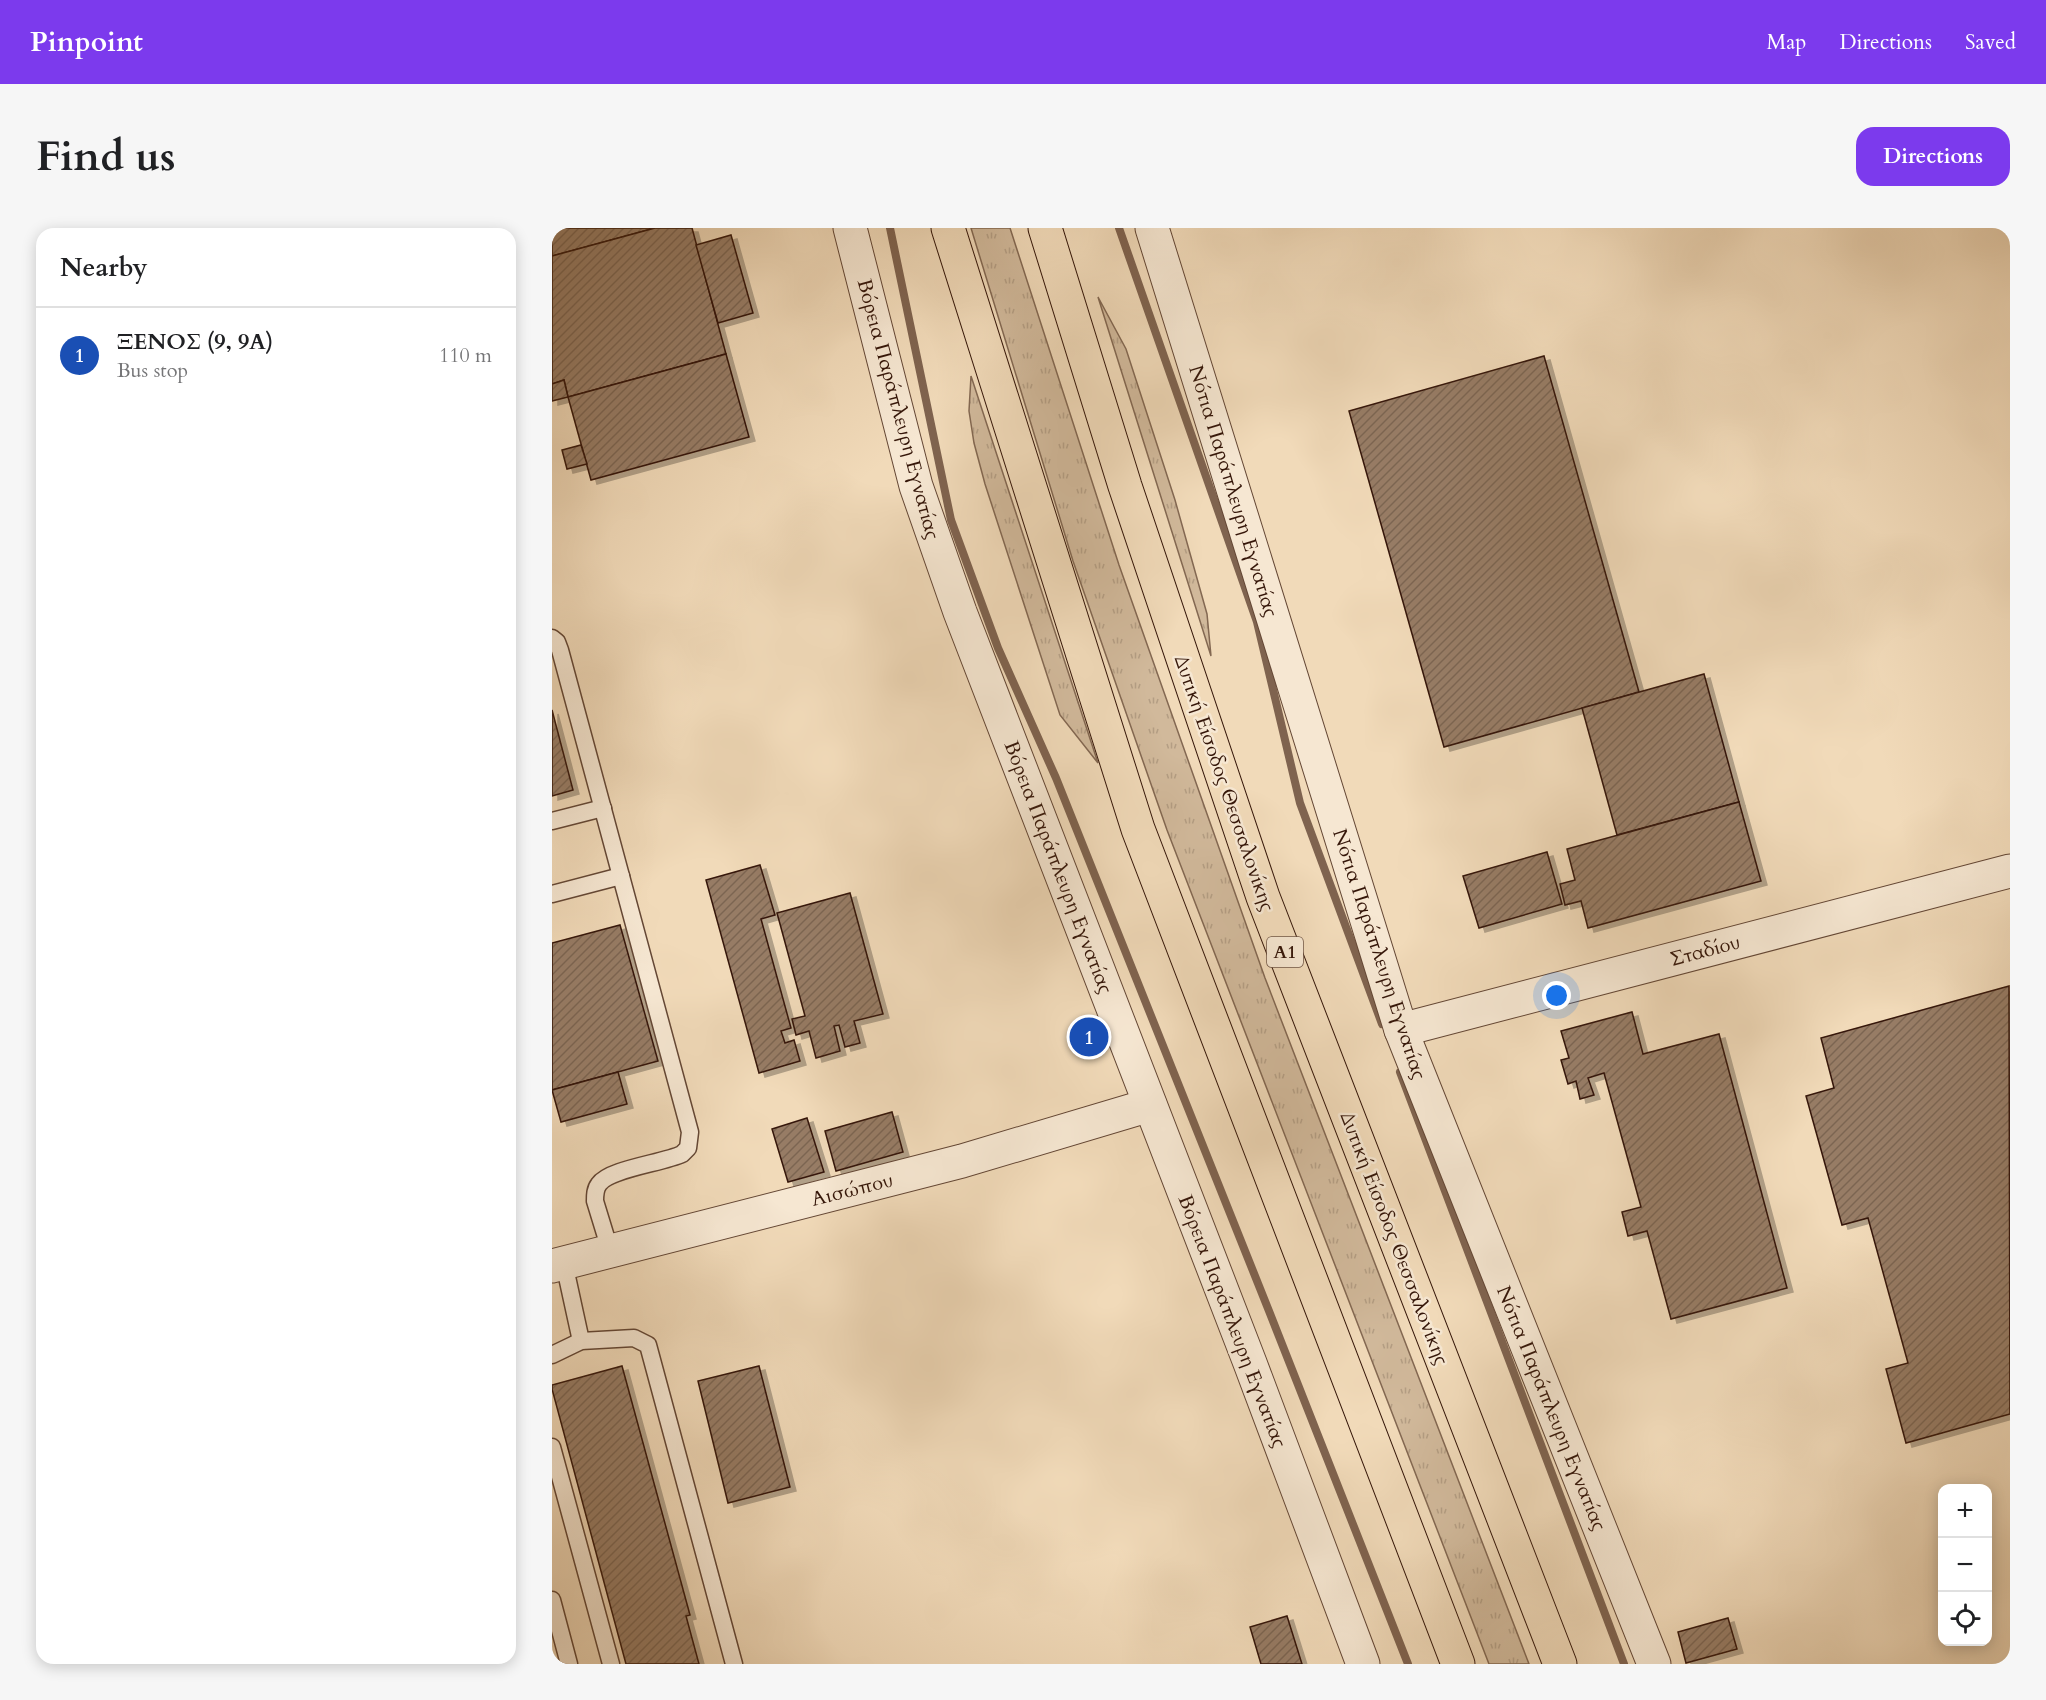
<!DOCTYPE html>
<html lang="en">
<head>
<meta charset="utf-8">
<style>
  :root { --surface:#fff; --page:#f6f6f6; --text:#202124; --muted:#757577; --line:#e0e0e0; --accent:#7c3aed }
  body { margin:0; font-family:Cardo,serif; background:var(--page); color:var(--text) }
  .controls { position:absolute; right:18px; bottom:18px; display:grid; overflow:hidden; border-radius:12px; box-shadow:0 3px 15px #0003 }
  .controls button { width:54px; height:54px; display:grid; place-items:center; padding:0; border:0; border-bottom:2px solid var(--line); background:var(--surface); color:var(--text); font:30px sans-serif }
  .you { position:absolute; left:1005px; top:768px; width:21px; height:21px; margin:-15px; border:4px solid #fff; border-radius:50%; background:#1a73e8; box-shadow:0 0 0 9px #1a73e833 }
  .badge { display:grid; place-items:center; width:39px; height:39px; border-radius:50%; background:var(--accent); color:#fff; font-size:20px; font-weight:700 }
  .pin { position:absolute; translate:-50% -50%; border:3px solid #fff; box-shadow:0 2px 6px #0006 }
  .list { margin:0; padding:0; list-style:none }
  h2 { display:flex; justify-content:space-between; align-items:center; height:78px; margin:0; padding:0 24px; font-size:26px }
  h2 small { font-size:20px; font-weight:400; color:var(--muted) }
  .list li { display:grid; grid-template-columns:39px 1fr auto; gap:18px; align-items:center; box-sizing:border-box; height:96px; padding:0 24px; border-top:2px solid var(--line) }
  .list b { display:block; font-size:22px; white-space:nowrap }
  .list p { margin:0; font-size:20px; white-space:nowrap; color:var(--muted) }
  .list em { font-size:20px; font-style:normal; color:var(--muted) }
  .icon { flex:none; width:33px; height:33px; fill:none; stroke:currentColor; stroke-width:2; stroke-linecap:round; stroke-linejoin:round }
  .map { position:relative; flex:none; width:1458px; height:1436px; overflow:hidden; border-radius:18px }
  header { display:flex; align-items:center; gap:36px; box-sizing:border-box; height:84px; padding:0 30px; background:var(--accent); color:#fff }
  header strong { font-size:28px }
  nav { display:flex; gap:33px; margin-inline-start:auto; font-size:21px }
  .intro { display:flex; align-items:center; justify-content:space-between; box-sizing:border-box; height:144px; padding:0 36px }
  h1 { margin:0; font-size:42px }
  .button { padding:15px 27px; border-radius:18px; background:var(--accent); color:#fff; font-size:21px; font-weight:700 }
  main { display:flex; gap:36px; padding:0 36px }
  aside { flex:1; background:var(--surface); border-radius:18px; box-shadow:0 3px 15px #0003 }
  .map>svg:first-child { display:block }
</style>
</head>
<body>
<header>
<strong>Pinpoint</strong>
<nav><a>Map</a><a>Directions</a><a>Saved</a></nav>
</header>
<div class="intro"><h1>Find us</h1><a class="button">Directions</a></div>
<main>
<aside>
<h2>Nearby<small></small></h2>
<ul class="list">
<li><span class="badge" style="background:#1a4fb4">1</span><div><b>ΞΕΝΟΣ (9, 9Α)</b><p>Bus stop</p></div><em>110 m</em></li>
</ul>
</aside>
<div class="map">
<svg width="1458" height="1436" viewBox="0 0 1458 1436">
  <defs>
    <pattern id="grass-tufts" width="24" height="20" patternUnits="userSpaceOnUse" patternTransform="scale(1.5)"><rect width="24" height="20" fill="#d1b99b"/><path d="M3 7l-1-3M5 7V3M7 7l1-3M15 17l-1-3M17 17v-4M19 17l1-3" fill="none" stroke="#b49e84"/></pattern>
    <pattern id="building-hatch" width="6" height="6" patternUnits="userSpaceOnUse" patternTransform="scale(1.5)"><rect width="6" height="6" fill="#977c65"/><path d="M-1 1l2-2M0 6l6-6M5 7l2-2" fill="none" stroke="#7c6551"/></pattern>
    <filter id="shadow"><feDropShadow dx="6" dy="4" stdDeviation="0" flood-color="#0004"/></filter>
  </defs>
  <rect width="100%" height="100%" fill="#f1dab9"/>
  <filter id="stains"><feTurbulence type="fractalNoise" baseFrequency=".00333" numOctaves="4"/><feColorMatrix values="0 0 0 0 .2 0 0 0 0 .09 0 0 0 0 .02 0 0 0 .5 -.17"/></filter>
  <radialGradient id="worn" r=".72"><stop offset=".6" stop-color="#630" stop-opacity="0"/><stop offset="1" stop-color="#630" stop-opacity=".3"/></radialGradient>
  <!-- grass -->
  <g fill="url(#grass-tufts)" stroke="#836852" stroke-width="1.5">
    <path d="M419 0H458L567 337 713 750 977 1436H937L615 602 521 333Z"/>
    <path d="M546 69 574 121 623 272 655 386 659 428Z"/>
    <path d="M419 148 546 535 508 487 433 256 422 215 417 183Z"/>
  </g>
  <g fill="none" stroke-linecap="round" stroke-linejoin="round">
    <!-- stream -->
    <g stroke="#7f634f" stroke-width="8">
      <path d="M338 0 399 292 446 420 504 550 717 1083 856 1436"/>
      <path d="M567 0 705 394 748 575 830 796"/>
      <path d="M848 844 1072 1436"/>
    </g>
  </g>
  <!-- building -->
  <g fill="url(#building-hatch)" stroke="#351609" stroke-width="1.5" filter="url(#shadow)">
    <path d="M0 0H103L0 28Z"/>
    <path d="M103 0H140L174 126 16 169 12 152 0 156V28Z"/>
    <path d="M179 7 201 85 166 95 144 17Z"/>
    <path d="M174 126 197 209 39 252 16 169Z"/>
    <path d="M992 128 1087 464 892 519 797 183Z"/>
    <path d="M12 152 16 169 0 173V156Z"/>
    <path d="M29 217 35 236 15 241 10 222Z"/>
    <path d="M1152 446 1187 574 1065 607 1030 480Z"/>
    <path d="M0 482 21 562 0 568Z"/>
    <path d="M1187 574 1209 653 1036 700 1029 673 1013 677 1008 656 1023 652 1015 621Z"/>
    <path d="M995 624 1010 676 927 700 911 648Z"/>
    <path d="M208 637 223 687 209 691 239 800 229 803 233 815 242 812 248 833 207 845 154 652Z"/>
    <path d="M298 665 331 786 302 793 308 815 293 819 287 797 282 798 288 823 264 830 257 803 244 807 240 791 253 788 225 685Z"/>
    <path d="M68 697 106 833 0 862V715Z"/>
    <path d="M1457 758 1458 1186 1354 1215 1334 1141 1356 1135 1316 990 1290 997 1254 868 1282 860 1269 810Z"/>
    <path d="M1080 784 1091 826 1167 806 1235 1060 1119 1091 1095 1003 1076 1008 1070 984 1089 979 1052 845 1036 850 1042 867 1028 871 1024 853 1016 856 1009 832 1017 830 1009 803Z"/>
    <path d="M66 844 75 876 9 894 0 862Z"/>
    <path d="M340 884 351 924 284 943 273 903Z"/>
    <path d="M255 890 272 944 236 954 220 901Z"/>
    <path d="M70 1138 138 1387 134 1388 147 1436H74L0 1161V1157Z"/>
    <path d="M207 1138 238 1259 176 1275 146 1153Z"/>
    <path d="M735 1388 750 1436H709L698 1399Z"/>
    <path d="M1176 1390 1185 1421 1134 1435 1126 1404Z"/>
  </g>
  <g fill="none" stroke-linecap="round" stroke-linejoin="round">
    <!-- service casing -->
    <g stroke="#644735" stroke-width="19">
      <g id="service">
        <path d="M0 410 5 414 8 422 138 904 136 920 130 926C111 935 57 941 47 956 43 961 43 967 43 973L58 1022"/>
        <path d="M0 593 51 580"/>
        <path d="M0 666 69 648"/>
        <path d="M12 1035 29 1113"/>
        <path d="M0 1127 29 1113 82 1110 96 1117 182 1436"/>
        <path d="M0 1219 59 1436"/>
        <path d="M0 1372 17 1436"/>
      </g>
    </g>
    <!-- minor casing -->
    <g stroke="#644735" stroke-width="35">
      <g id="minor">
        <path d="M298 0 364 258 408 384 698 1135 811 1436"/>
        <path d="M600 0 849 802 1102 1436"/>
        <path d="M849 802 1458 643"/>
        <path d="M0 1038 410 933 598 877"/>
      </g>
    </g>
    <!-- motorway casing -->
    <g stroke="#351609" stroke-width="35">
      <g id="motorway">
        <path d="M396 0 586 601 906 1436"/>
        <path d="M493 0 573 258 711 669 1008 1436"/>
      </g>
    </g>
    <!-- service -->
    <use href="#service" stroke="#f6e7d2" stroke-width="16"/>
    <!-- minor -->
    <use href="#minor" stroke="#f6e7d2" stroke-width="33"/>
    <!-- motorway -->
    <use href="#motorway" stroke="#f1dab9" stroke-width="33"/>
  </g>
  <g text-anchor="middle" stroke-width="5" stroke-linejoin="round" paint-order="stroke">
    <!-- shield labels -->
    <rect fill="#f6e7d2" stroke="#6f5545" stroke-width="1.5" x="715" y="709" width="36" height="30" rx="4.5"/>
    <g font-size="18" font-weight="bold" fill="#351609">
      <text x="733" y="730">Α1</text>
    </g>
    <!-- street labels -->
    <g font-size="20" fill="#351609" stroke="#f6e7d2">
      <text transform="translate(347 181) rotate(75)" y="7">Βόρεια Παράπλευρη Εγνατίας</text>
      <text transform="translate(682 263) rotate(73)" y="7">Νότια Παράπλευρη Εγνατίας</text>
      <text transform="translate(673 555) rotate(71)" y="7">Δυτική Είσοδος Θεσσαλονίκης</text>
      <text transform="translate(507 639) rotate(69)" y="7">Βόρεια Παράπλευρη Εγνατίας</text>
      <text transform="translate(1153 722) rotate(-15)" y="7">Σταδίου</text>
      <text transform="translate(828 726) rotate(72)" y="7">Νότια Παράπλευρη Εγνατίας</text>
      <text transform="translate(300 961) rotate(-14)" y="7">Αισώπου</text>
      <text transform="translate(843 1010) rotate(69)" y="7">Δυτική Είσοδος Θεσσαλονίκης</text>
      <text transform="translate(681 1093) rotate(69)" y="7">Βόρεια Παράπλευρη Εγνατίας</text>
      <text transform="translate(1000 1180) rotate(68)" y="7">Νότια Παράπλευρη Εγνατίας</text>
    </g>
  </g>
  <rect width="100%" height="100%" filter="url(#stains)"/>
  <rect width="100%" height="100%" fill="url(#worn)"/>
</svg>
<div class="controls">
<button>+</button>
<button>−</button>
<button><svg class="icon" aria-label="locate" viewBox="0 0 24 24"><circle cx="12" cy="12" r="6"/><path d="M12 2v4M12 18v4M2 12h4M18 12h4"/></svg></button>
</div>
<div class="you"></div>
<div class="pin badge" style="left:537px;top:809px;background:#1a4fb4">1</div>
</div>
</main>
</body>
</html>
